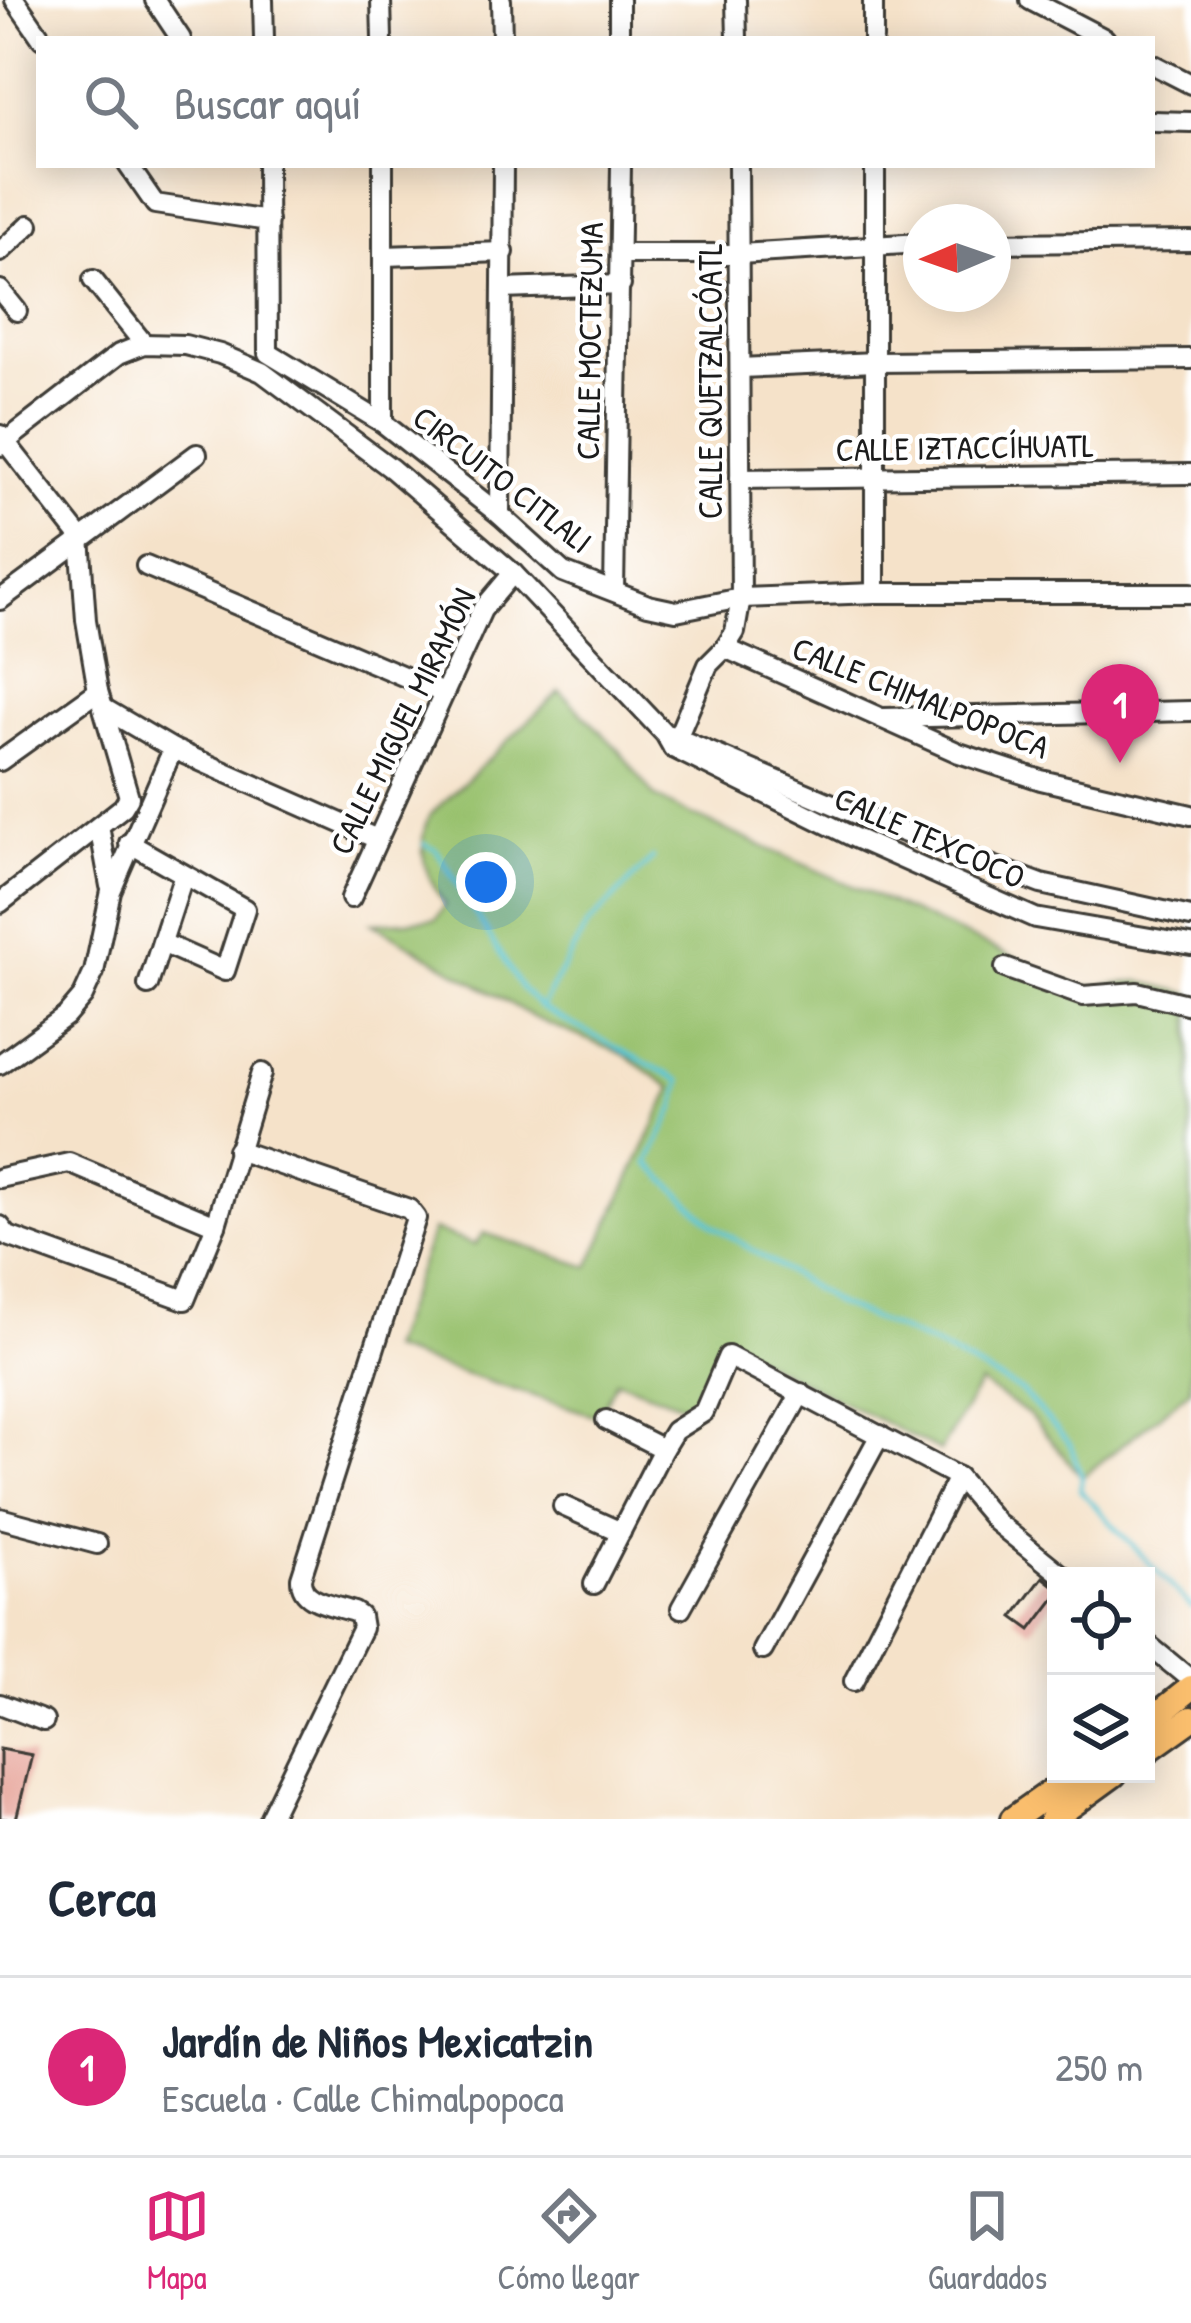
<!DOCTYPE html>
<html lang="es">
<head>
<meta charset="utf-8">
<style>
  :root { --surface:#fff; --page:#f2f2f3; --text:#1f2937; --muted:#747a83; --line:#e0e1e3; --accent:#db2777 }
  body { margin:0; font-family:"Patrick Hand",sans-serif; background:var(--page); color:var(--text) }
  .controls { position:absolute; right:36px; bottom:36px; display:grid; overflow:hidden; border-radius:0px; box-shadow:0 6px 30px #0003 }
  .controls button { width:108px; height:108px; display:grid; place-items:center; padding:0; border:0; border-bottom:3px solid var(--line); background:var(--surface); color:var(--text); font:60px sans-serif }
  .compass { position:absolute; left:903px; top:204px; width:108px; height:108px; border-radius:50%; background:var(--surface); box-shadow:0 6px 30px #0003; rotate:268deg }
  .you { position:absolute; left:486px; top:882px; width:42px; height:42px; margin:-30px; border:9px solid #fff; border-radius:50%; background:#1a73e8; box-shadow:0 0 0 18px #1a73e833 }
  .badge { display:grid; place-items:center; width:78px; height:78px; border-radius:50%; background:var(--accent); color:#fff; font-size:39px; font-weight:700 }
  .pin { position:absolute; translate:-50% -99px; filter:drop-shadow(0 3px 6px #0008) }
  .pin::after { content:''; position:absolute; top:63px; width:42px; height:36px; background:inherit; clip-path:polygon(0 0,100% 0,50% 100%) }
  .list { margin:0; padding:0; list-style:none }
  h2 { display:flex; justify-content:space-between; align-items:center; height:156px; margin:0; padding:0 48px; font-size:51px }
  h2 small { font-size:39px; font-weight:400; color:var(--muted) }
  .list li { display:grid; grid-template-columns:78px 1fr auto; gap:36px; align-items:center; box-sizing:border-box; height:180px; padding:0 48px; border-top:3px solid var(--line) }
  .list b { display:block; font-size:45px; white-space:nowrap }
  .list p { margin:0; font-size:39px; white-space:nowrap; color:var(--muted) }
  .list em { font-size:39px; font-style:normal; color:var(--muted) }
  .icon { flex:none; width:66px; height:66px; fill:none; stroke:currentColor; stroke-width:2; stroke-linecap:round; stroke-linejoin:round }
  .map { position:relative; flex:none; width:1191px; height:1819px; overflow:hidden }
  .search { position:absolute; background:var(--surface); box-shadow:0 6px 30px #0003; left:36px; right:36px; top:36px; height:132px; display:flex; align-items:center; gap:30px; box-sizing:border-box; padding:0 42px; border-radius:0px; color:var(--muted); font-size:45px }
  .sheet { height:336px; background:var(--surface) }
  nav { display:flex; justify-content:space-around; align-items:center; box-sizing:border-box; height:168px; border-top:3px solid var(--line); background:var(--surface); font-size:33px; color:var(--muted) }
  nav a { display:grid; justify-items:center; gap:6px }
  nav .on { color:var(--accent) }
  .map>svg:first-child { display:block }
</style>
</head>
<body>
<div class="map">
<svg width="1191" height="1819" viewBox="0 0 1191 1819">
  <rect width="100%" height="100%" fill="#fff"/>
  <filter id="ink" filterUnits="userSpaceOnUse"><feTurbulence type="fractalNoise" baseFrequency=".00833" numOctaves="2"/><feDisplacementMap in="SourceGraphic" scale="24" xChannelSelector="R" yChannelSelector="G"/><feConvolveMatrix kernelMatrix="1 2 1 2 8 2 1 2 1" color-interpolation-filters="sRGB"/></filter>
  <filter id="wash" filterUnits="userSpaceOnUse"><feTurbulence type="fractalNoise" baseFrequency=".004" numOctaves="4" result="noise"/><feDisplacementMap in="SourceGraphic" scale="48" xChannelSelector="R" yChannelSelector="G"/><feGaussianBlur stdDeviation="2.7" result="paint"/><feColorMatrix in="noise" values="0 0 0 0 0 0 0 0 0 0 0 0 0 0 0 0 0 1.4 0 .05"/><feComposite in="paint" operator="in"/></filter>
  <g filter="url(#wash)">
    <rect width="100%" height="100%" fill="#f5e2c9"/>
    <!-- green -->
    <path fill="#98c16d" stroke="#5a6e44" stroke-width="3" d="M560 691 619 750 654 796 674 807 1081 987 1138 981 1191 994V1390L1082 1477 1028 1414 980 1383 940 1451 729 1344 699 1411 616 1380 599 1417 389 1350 433 1230 475 1245 484 1233 589 1267 672 1088 623 1054 536 1019 373 923 436 919 445 905C426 877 415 849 429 816Z"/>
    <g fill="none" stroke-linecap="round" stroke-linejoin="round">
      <!-- stream -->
      <g stroke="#58c4d2" stroke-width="4.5">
        <path d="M424 844 436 849 521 988 541 1008 681 1081 675 1108 648 1163 714 1226 838 1304 936 1346 1021 1391 1070 1444 1082 1477 1080 1490 1191 1607"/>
        <path d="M542 1005 586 927 653 858"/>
      </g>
    </g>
    <g id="blocks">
      <!-- building -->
      <g fill="#e8a89e">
        <path d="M1043 1577 1056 1587V1597L1031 1630 1013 1617Z"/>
        <path d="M0 1749 32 1755 16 1819H0Z"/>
      </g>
    </g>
  </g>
  <g filter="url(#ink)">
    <use href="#blocks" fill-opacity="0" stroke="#3d3a36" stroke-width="3"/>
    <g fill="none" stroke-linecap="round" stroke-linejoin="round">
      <!-- minor casing -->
      <g stroke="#3d3a36" stroke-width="24">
        <g id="minor">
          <path d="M15 0 42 39"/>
          <path d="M155 0 181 39"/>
          <path d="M263 0 264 39"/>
          <path d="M381 0 382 39"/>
          <path d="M501 0 502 39"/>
          <path d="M619 0V39"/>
          <path d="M736 0 737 39"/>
          <path d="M873 0V39"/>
          <path d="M1030 0 1105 39"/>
          <path d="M1152 64 1191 84"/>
          <path d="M1152 121 1191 122"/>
          <path d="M128 165 155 204 268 221"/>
          <path d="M267 165 268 353 383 423 500 515 563 572 648 605 676 611 741 598 875 593H1191"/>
          <path d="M993 243 1191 241"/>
          <path d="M0 252 29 225"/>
          <path d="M622 254H739L921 243"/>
          <path d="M384 256 504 252"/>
          <path d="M93 280 144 344"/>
          <path d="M502 289 621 285"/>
          <path d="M0 290 17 311"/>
          <path d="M740 368 876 362 1191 359"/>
          <path d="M383 423V165"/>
          <path d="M0 435 80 537 86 620 98 691 129 797 123 807 0 903"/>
          <path d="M0 446 119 354 144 344 185 345 220 354 262 372 392 469 513 573 665 734 673 748 855 838 1035 918 1191 945"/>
          <path d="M740 479 1191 474"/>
          <path d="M500 515 503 165"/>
          <path d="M146 566 443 693"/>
          <path d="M614 591 621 165"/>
          <path d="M875 593V165"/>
          <path d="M0 600 197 454"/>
          <path d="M725 648 735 632 741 598 738 165"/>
          <path d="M105 709 173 749 377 839"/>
          <path d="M884 718 1191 711"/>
          <path d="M670 735 863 817 1041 884 1191 917"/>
          <path d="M673 748 708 665 725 648 959 753 1041 780 1191 815"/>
          <path d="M0 761 98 691"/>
          <path d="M99 826 110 886"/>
          <path d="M129 843 245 909 225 971 162 943"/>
          <path d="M351 898 482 610 513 573"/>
          <path d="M1005 968 1083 996 1137 992 1191 1005"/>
          <path d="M148 985 183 877"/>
          <path d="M0 1064 66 1016 83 996 94 972 111 891 173 749"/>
          <path d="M237 1150 409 1209 416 1218 301 1578C300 1603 334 1605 354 1612L360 1616 362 1628 269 1819"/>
          <path d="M0 1178 69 1163 216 1225"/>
          <path d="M0 1226 8 1236 185 1300 216 1225 262 1073"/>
          <path d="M606 1420 663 1449"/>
          <path d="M563 1506 621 1532"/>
          <path d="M0 1518 97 1544"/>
          <path d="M594 1584 663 1449 674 1431 704 1412 728 1356 958 1477 996 1522 1063 1576"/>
          <path d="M681 1608 801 1393"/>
          <path d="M1146 1643 1191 1680"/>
          <path d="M763 1650 880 1435"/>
          <path d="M854 1681 958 1477"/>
          <path d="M0 1704 44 1721"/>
        </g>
      </g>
      <!-- major casing -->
      <g stroke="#3d3a36" stroke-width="30">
        <g id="major">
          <path d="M1146 1724 1191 1688"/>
          <path d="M1146 1751 1191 1719"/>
          <path d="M1013 1819 1077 1774"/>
          <path d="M1052 1819 1114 1774"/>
        </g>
      </g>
      <!-- minor -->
      <use href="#minor" stroke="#fff" stroke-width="18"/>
      <!-- major -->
      <use href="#major" stroke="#fabe6d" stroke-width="24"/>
    </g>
  </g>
  <g text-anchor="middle" stroke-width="9" stroke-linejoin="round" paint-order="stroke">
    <!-- street labels -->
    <g font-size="33" fill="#1c1c1c" stroke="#fff">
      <text transform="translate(589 341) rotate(-89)" y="12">CALLE MOCTEZUMA</text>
      <text transform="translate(710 381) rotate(-90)" y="12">CALLE QUETZALCÓATL</text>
      <text transform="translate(965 447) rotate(-1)" y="12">CALLE IZTACCÍHUATL</text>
      <text transform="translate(503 479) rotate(38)" y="12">CIRCUITO CITLALI</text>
      <text transform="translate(921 697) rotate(22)" y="12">CALLE CHIMALPOPOCA</text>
      <text transform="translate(402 721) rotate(-64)" y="12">CALLE MIGUEL MIRAMÓN</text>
      <text transform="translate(930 837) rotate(24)" y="12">CALLE TEXCOCO</text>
    </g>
  </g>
</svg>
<div class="controls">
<button><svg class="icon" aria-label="locate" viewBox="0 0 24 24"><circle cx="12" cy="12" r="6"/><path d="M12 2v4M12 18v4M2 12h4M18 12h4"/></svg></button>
<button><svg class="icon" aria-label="layers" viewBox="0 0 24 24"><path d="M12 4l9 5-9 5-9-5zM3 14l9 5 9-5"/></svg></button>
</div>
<svg class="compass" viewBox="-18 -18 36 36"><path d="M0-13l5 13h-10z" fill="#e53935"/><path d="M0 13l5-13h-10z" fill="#747a83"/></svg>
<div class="you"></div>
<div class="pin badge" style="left:1120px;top:763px">1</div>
<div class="search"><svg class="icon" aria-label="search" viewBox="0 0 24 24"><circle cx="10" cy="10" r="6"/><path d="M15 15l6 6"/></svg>Buscar aquí</div>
</div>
<section class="sheet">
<h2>Cerca<small></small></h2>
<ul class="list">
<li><span class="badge">1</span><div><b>Jardín de Niños Mexicatzin</b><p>Escuela · Calle Chimalpopoca</p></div><em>250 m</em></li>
</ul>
</section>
<nav>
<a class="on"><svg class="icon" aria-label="map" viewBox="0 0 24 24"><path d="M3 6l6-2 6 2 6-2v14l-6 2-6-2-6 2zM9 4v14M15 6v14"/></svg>Mapa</a>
<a><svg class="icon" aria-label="directions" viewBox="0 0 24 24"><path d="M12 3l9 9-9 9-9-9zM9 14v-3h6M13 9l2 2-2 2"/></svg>Cómo llegar</a>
<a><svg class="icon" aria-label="saved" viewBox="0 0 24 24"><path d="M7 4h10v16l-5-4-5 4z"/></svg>Guardados</a>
</nav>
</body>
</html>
